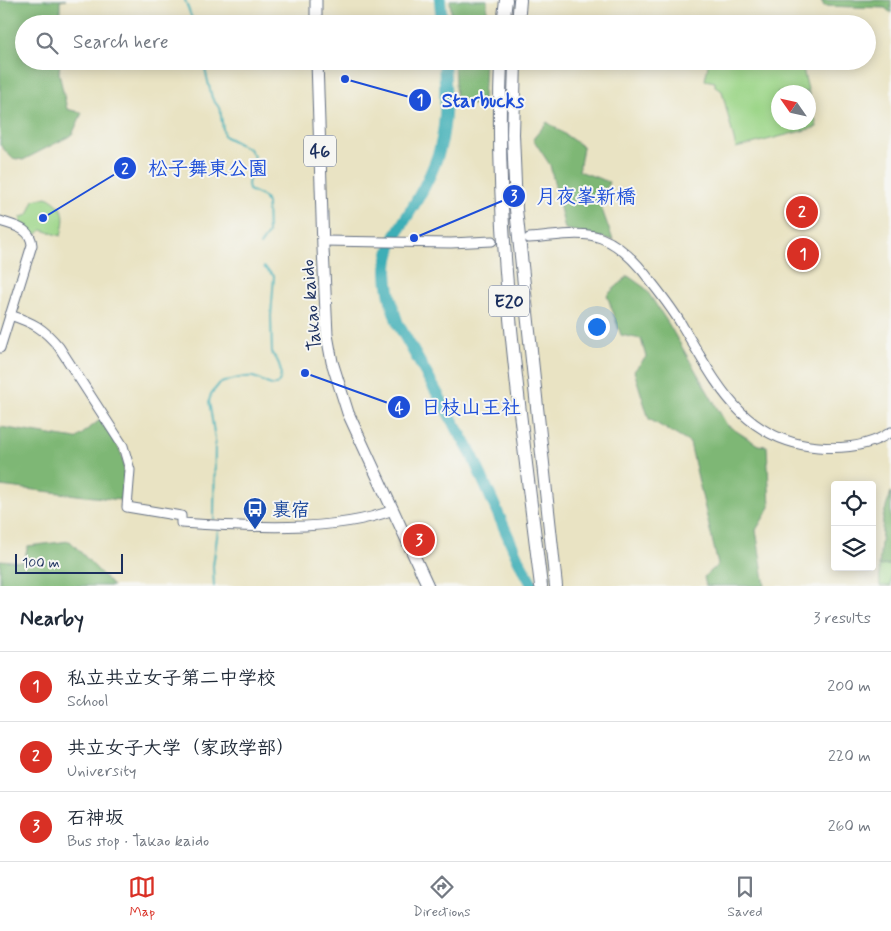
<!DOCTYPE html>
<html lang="en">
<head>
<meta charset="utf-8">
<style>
  :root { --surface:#fff; --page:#f6f6f7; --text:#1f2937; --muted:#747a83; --line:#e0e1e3; --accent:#d93025 }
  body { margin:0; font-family:Mynerve,"Klee One",sans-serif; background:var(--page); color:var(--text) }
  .controls { position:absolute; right:15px; bottom:15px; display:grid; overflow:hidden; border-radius:5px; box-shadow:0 2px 12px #0003 }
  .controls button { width:45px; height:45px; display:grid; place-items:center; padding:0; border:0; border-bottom:1px solid var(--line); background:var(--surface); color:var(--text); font:25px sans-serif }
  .compass { position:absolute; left:771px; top:85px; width:45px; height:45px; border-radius:50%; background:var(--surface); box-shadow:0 2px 12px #0003; rotate:304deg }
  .scale { position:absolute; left:15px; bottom:12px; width:108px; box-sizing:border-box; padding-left:5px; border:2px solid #1b2f5e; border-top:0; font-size:14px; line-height:18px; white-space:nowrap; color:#1b2f5e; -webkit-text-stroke:4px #f6f6f2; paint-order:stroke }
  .you { position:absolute; left:596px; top:326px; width:18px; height:18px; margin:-12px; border:4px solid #fff; border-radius:50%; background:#1a73e8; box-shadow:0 0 0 8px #1a73e833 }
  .badge { display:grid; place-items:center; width:32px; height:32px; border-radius:50%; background:var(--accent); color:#fff; font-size:16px; font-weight:700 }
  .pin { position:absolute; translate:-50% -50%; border:2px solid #fff; box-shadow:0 1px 5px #0006 }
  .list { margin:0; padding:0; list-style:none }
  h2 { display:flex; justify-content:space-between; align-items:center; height:65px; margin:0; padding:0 20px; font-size:21px }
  h2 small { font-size:16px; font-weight:400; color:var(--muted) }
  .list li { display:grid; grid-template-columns:32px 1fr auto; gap:15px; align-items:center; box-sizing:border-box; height:70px; padding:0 20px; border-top:1px solid var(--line) }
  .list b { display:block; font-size:19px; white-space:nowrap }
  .list p { margin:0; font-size:16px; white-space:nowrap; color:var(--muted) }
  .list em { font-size:16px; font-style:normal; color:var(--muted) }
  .icon { flex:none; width:28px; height:28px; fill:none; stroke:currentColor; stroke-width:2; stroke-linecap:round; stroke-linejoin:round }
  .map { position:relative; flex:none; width:891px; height:586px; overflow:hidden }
  .search { position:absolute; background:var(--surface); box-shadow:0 2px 12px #0003; left:15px; right:15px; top:15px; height:55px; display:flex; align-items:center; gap:12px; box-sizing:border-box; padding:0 18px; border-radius:28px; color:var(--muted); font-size:19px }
  .sheet { height:275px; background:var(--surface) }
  nav { display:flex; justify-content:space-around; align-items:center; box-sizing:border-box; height:70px; border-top:1px solid var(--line); background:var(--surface); font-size:14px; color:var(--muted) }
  nav a { display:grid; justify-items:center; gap:2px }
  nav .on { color:var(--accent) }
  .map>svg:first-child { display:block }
</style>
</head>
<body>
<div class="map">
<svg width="891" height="586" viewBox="0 0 891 586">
  <rect width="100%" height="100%" fill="#f6f6f2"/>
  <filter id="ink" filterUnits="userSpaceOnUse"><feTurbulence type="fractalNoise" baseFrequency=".02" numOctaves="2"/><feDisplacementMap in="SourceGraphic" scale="10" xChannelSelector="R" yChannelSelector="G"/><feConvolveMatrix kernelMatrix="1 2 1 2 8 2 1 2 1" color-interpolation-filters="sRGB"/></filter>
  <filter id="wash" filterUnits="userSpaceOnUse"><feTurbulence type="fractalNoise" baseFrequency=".0096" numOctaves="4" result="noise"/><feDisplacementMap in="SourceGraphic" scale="20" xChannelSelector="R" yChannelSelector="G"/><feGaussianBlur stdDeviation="1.12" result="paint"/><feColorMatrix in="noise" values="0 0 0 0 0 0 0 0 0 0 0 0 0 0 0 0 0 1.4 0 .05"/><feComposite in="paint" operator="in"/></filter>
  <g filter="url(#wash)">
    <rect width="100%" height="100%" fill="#e9e3c3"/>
    <!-- green -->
    <g fill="#9dd689" stroke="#5c8274" fill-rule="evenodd">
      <path d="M709 61H801L817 127 736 148 722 91 715 86V82L705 80ZM808 92V122H778V92Z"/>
      <path d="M47 197C66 208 66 215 61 236L42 230 31 238 20 228 21 217 28 215 34 200Z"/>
      <path d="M891 565V586H880L879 566Z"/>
    </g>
    <!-- forest -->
    <g fill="#7eb775" stroke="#4c736a">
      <path d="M0 0H66L60 1V24H24V61H60L59 73 67 109 82 113 72 135 23 160 12 158 0 145Z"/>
      <path d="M450 0H487V24H452Z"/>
      <path d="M821 0H891V13L885 8 824 6Z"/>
      <path d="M454 61H485L483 104 456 105Z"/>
      <path d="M547 122 583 147 579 171 609 182 600 204 613 240 565 229 550 165 533 139Z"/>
      <path d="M628 276 645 288 668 323 727 425 758 445 767 446 770 507 756 530 765 586H706L704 577 718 565 690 443 649 419 634 371 646 357 641 339 621 335 607 295Z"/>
      <path d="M101 419C124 454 128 458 120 500L0 486V427L76 439Z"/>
      <path d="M891 492V564L879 566 883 517Z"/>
      <path d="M70 541 113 586H0V560L23 562 28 546Z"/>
    </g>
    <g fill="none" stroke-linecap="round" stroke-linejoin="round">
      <!-- stream -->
      <g stroke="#3daeb6" stroke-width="2">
        <path d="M185 0 194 24"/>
        <path d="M200 61 204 65 212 98 220 109 224 136 249 149 254 156 248 184 249 190 264 197 267 203 268 234 260 245"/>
        <path d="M214 519 215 439 209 401 211 394 220 383C230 381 243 375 253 377 263 379 266 386 276 385 285 377 280 361 272 354L271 316 274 276 264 267"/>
        <path d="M214 586 213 566 218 530"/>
      </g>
      <!-- river -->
      <g stroke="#3daeb6" stroke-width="12">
        <path d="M440 0 442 24"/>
        <path d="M444 61C446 95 448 131 435 163 408 234 367 238 398 324L472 455 519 561 533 586"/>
      </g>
    </g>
  </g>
  <g filter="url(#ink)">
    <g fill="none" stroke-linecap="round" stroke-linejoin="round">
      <!-- tertiary casing -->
      <g stroke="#636e81" stroke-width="11">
        <g id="tertiary">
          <path d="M0 221C14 226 31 228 32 245L0 348"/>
          <path d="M529 238C551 237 581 230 601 238 622 246 639 265 652 283 663 297 674 311 683 327 717 384 742 440 818 447 842 449 870 446 891 432"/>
          <path d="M323 241 451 243 492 241"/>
          <path d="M10 315C34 323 43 328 59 347L123 446 130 470 127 507 181 516V523C243 527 335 533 393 510"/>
        </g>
      </g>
      <!-- primary casing -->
      <g stroke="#636e81" stroke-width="13">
        <g id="primary">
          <path d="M316 0V24"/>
          <path d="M317 61 323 248 327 335 332 362 348 413 428 586"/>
        </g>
      </g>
      <!-- motorway casing -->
      <g stroke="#636e81" stroke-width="14">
        <g id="motorway">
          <path d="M503 24 506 0"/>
          <path d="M518 24 520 0"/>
          <path d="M501 61C494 237 520 412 541 586"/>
          <path d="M515 61 513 134 516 209 556 586"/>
        </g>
      </g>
      <!-- tertiary -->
      <use href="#tertiary" stroke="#fff" stroke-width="9"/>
      <!-- primary -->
      <use href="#primary" stroke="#fff" stroke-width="11"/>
      <!-- motorway -->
      <use href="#motorway" stroke="#fff" stroke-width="12"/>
    </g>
  </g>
  <!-- icons -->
  <defs>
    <g id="bus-pin" transform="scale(1.25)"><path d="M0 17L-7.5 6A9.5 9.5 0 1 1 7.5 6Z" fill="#1a4fb4" stroke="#f6f6f2"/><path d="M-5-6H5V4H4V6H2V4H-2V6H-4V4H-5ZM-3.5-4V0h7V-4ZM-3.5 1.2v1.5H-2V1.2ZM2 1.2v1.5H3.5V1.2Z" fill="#fff"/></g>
  </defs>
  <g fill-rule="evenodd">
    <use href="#bus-pin" x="255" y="509"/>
  </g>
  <g text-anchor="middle" stroke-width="4" stroke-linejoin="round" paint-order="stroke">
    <!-- shield labels -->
    <g fill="#f6f6f2" stroke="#5d6b8a" stroke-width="1">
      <rect x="304" y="135.5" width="32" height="31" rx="4"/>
      <rect x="489" y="285.5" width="40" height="31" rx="4"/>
    </g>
    <g font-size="18" font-weight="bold" fill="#1b2f5e">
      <text x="320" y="157">46</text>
      <text x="509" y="307">E20</text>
    </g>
    <!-- street labels -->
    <g font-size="19" fill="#1b2f5e" stroke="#f6f6f2">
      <text transform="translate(310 305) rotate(-95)" y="7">Takao kaido</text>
    </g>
    <!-- transit labels -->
    <g font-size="19" font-weight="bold" fill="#164399" stroke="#f6f6f2" text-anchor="start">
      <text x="272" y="516">裏宿</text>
    </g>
  </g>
  <!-- callouts -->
  <path fill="none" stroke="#1d4ed8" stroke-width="2" d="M345 79L420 100M43 218L125 168M414 238L514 196M305 373L399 407"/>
  <g fill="#1d4ed8" stroke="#f6f6f2" stroke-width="2">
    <circle cx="345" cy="79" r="5"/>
    <circle cx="43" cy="218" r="5"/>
    <circle cx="414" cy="238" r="5"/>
    <circle cx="305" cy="373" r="5"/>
    <circle cx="420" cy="100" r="12"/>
    <circle cx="125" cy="168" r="12"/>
    <circle cx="514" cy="196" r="12"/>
    <circle cx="399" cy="407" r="12"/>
  </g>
  <g font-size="15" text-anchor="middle" font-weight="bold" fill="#fff">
    <text x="420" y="105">1</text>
    <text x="125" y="174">2</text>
    <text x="514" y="201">3</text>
    <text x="399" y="413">4</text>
  </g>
  <g font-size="20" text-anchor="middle" font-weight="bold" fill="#1d4ed8" stroke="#f6f6f2" stroke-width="4" stroke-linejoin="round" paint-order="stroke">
    <text x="483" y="107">Starbucks</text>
    <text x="208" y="175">松子舞東公園</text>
    <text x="586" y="203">月夜峯新橋</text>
    <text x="471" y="414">日枝山王社</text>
  </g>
</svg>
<div class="controls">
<button><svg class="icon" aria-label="locate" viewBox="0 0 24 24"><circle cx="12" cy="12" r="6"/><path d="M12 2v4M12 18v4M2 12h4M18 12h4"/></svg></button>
<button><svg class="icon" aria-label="layers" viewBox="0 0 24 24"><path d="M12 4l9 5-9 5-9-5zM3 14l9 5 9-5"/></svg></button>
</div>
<svg class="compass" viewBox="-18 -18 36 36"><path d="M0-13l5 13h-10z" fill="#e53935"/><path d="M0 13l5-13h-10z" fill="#747a83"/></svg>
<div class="scale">100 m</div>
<div class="you"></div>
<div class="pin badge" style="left:803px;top:254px">1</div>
<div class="pin badge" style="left:802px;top:212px">2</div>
<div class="pin badge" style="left:419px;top:540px">3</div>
<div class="search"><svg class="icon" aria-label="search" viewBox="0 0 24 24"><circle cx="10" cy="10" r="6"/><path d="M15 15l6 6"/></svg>Search here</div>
</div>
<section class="sheet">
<h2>Nearby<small>3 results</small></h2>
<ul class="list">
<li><span class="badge">1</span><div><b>私立共立女子第二中学校</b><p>School</p></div><em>200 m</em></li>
<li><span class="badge">2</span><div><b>共立女子大学（家政学部）</b><p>University</p></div><em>220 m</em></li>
<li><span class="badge">3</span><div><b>石神坂</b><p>Bus stop · Takao kaido</p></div><em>260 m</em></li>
</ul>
</section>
<nav>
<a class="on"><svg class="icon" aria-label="map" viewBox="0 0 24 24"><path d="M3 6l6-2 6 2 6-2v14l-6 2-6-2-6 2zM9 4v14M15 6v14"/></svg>Map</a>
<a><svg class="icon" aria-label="directions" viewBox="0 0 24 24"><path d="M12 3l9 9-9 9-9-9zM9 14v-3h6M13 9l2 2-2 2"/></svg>Directions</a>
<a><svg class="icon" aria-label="saved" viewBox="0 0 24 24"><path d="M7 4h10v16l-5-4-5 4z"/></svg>Saved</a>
</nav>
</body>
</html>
